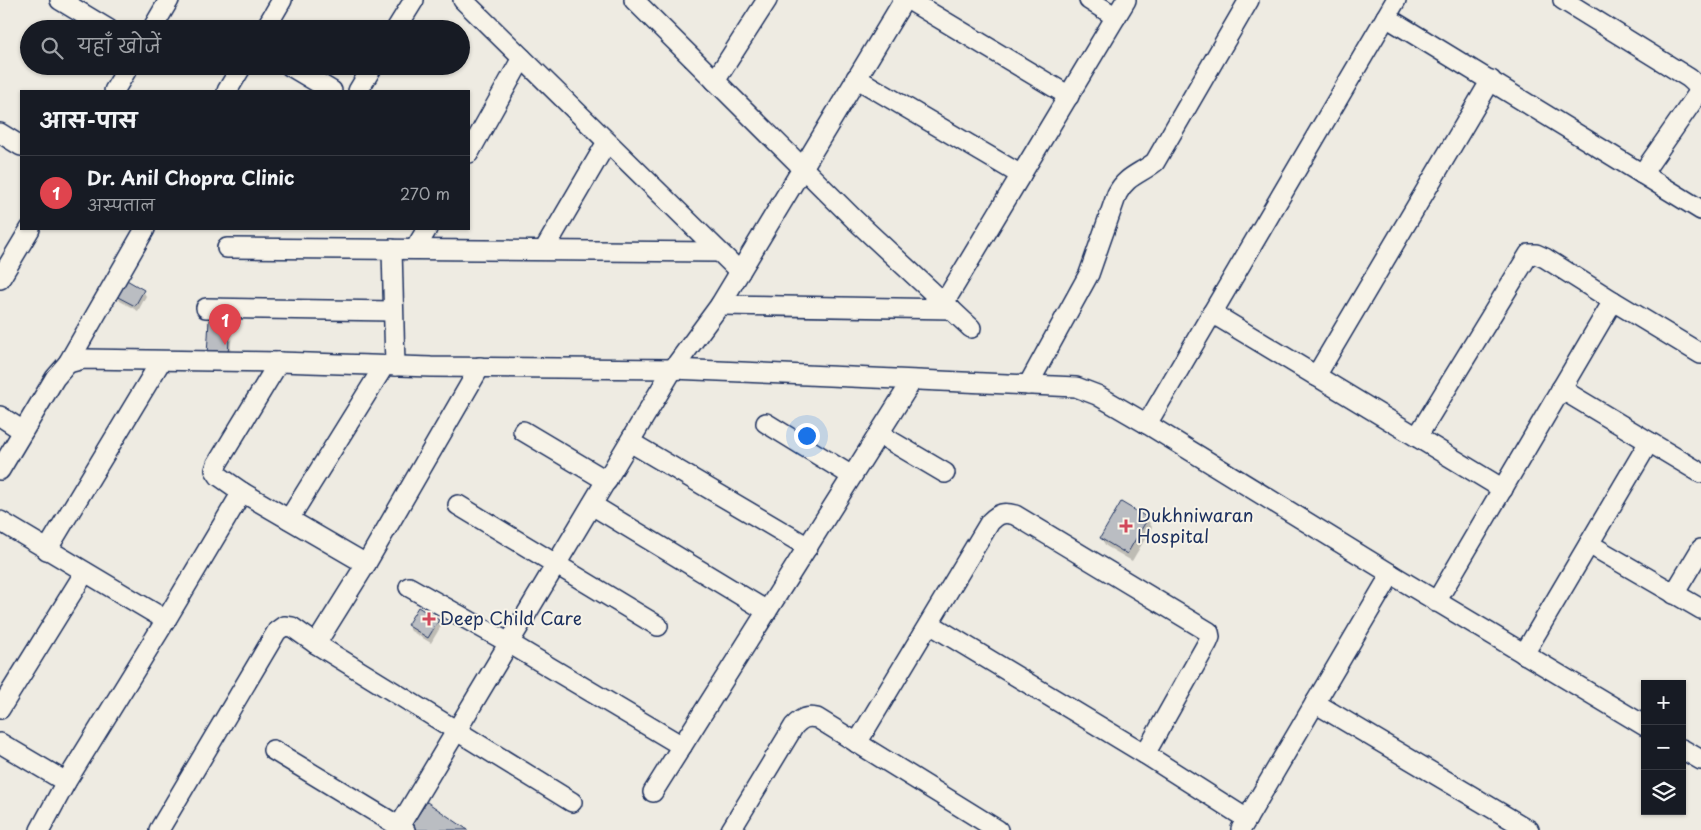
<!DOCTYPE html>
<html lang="hi">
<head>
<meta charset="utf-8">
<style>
  :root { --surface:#171b24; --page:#20242c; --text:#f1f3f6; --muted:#9ea1a6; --line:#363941; --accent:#ea580c }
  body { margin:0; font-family:"Playpen Sans","Playpen Sans Deva",sans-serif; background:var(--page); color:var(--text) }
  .controls { position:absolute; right:15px; bottom:15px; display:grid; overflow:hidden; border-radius:0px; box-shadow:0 1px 4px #0004 }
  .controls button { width:45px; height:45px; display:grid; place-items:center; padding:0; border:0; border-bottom:1px solid var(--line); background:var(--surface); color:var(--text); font:25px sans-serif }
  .you { position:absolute; left:806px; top:435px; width:18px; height:18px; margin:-12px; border:4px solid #fff; border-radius:50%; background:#1a73e8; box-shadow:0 0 0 8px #1a73e833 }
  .badge { display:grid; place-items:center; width:32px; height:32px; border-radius:50%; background:var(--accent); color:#fff; font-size:16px; font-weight:700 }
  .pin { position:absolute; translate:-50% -41px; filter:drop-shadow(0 1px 2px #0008) }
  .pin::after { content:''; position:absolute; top:26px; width:18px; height:15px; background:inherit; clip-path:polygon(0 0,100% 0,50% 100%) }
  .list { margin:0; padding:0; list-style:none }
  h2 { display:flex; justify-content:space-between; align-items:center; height:65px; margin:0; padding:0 20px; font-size:21px }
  h2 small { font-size:16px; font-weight:400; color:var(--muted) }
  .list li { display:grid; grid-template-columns:32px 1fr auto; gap:15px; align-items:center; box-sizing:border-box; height:75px; padding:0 20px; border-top:1px solid var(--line) }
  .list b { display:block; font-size:19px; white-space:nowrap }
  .list p { margin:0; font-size:16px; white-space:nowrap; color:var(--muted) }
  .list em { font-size:16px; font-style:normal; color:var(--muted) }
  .icon { flex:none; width:28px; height:28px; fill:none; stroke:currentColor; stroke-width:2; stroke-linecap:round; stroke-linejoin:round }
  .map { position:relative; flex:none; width:1701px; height:830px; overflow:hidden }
  .search { position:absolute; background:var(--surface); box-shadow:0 1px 4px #0004; left:20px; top:20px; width:450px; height:55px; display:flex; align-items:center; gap:12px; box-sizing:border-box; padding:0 18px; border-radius:28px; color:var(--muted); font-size:19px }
  .panel { position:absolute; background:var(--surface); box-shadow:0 1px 4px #0004; left:20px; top:90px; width:450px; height:140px; border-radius:0px }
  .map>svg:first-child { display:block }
</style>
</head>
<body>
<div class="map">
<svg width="1701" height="830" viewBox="0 0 1701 830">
  <rect width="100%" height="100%" fill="#eeebe2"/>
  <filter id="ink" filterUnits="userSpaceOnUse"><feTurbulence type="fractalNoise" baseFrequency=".02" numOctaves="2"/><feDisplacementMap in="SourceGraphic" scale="10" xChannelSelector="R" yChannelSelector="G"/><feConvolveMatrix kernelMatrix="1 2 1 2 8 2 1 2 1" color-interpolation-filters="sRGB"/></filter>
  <g filter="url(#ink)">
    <!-- shadow -->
    <g fill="#0003">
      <path d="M143 291 146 296 138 311 120 301 117 296Z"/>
      <path d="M229 322 232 327 230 361 211 360Z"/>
      <path d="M1147 519 1152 527 1132 561 1106 546 1101 538Z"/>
      <path d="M438 621 441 626 431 643 411 631 408 626Z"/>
    </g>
    <!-- building -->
    <g fill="#babdc2" stroke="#1b2f5e">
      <path d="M125 279 144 290 135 306 116 296Z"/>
      <path d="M209 320 230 321 228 356 207 355Z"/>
      <path d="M1121 502 1148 518 1127 554 1100 538Z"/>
      <path d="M418 607 439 620 428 638 407 625Z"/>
      <path d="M427 802 468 830H418L411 825Z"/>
    </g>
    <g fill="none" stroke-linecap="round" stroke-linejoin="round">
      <!-- minor casing -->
      <g stroke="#1b2f5e" stroke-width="22">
        <g id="minor">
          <path d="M60 0 108 29"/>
          <path d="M463 0 740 272"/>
          <path d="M634 0 855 220 971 328"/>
          <path d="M909 0 1069 96"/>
          <path d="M1089 0 1116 17"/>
          <path d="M1563 0 1689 78C1696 84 1699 87 1697 95L1642 174"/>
          <path d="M1386 17 1701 210"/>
          <path d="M152 29 169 0"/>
          <path d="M265 29 282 0"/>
          <path d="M396 29 414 0"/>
          <path d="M290 66 332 91"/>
          <path d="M856 78 1021 175"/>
          <path d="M715 81 767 0"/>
          <path d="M114 91 129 66"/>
          <path d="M227 91 242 66"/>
          <path d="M358 91 373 66"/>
          <path d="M0 133 21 146"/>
          <path d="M469 153 522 58"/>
          <path d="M227 248 719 252"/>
          <path d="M392 249 395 366"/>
          <path d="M415 249 427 229"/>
          <path d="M544 250 607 142"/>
          <path d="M0 279 30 229"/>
          <path d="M944 303 1126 0"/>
          <path d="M720 305 951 309"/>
          <path d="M206 308 392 311"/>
          <path d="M1212 313 1503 489"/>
          <path d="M279 362 217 464 215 470 219 476 242 492 366 564"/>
          <path d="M68 363 83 359 279 362 431 367 673 369 1076 387 1097 395 1147 424 1391 574 1645 726"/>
          <path d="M1316 376 1491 80"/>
          <path d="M1028 385 1089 274 1117 194C1126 176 1140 174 1155 162L1249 0"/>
          <path d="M1561 389 1701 473"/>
          <path d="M0 416 23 431"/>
          <path d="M766 423 852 476"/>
          <path d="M1147 424 1396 0"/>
          <path d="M523 431 607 481"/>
          <path d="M879 434 945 473"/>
          <path d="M1417 437 1529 254H1536L1545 258 1613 301 1701 354"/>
          <path d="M630 442 808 547"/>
          <path d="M0 470 55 378 68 363 145 229"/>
          <path d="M458 505 658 626"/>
          <path d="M592 505 767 611"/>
          <path d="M289 519 384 366"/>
          <path d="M0 521 166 620"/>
          <path d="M1589 544 1701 609"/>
          <path d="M47 550 161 361"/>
          <path d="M409 587 509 643 682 746"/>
          <path d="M1674 594 1701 549"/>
          <path d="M1436 602 1613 301"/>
          <path d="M930 624 1145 754 1247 819"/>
          <path d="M316 644 366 564 480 367"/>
          <path d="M1524 654 1649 442"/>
          <path d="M1315 703 1529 830"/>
          <path d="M0 709 85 572"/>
          <path d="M0 743 66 782"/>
          <path d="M857 743 990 522C999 513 1004 512 1015 515L1209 632 1210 637 1208 642 1145 754"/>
          <path d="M1682 749 1701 760"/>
          <path d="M273 750 405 830"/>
          <path d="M653 792 912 381"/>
          <path d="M1241 829 1391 574"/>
          <path d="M40 830 66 782 166 620 242 492"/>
          <path d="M159 830 277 631 284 626 292 627 316 644 572 802"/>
          <path d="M397 830 673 369 720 305 904 0"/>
          <path d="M731 830 794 726C802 718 806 716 817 718L998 830"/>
        </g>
      </g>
      <!-- minor -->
      <use href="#minor" stroke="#f7f3e8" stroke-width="19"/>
    </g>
  </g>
  <!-- markers -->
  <g fill="#d1495b" stroke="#f7f3e8" stroke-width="2">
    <path d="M1123.5 518.5h5v5h5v5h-5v5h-5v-5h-5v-5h5z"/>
    <path d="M426.5 611.5h5v5h5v5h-5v5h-5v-5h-5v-5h5z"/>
  </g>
  <g text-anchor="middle" stroke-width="4" stroke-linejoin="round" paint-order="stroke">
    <!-- poi labels -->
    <g font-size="18" fill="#1b2f5e" stroke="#f7f3e8" text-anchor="start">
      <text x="1137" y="522">Dukhniwaran<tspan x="1137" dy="21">Hospital</tspan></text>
      <text x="440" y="625">Deep Child Care</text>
    </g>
  </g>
</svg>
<div class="controls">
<button>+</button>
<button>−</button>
<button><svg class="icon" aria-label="layers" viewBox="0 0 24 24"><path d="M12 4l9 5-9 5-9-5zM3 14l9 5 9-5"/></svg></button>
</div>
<div class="you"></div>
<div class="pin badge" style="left:225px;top:345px;background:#e0444e">1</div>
<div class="search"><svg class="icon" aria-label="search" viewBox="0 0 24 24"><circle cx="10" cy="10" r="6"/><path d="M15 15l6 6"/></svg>यहाँ खोजें</div>
<section class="panel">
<h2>आस-पास<small></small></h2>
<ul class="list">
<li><span class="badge" style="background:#e0444e">1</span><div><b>Dr. Anil Chopra Clinic</b><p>अस्पताल</p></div><em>270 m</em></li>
</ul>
</section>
</div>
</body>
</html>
